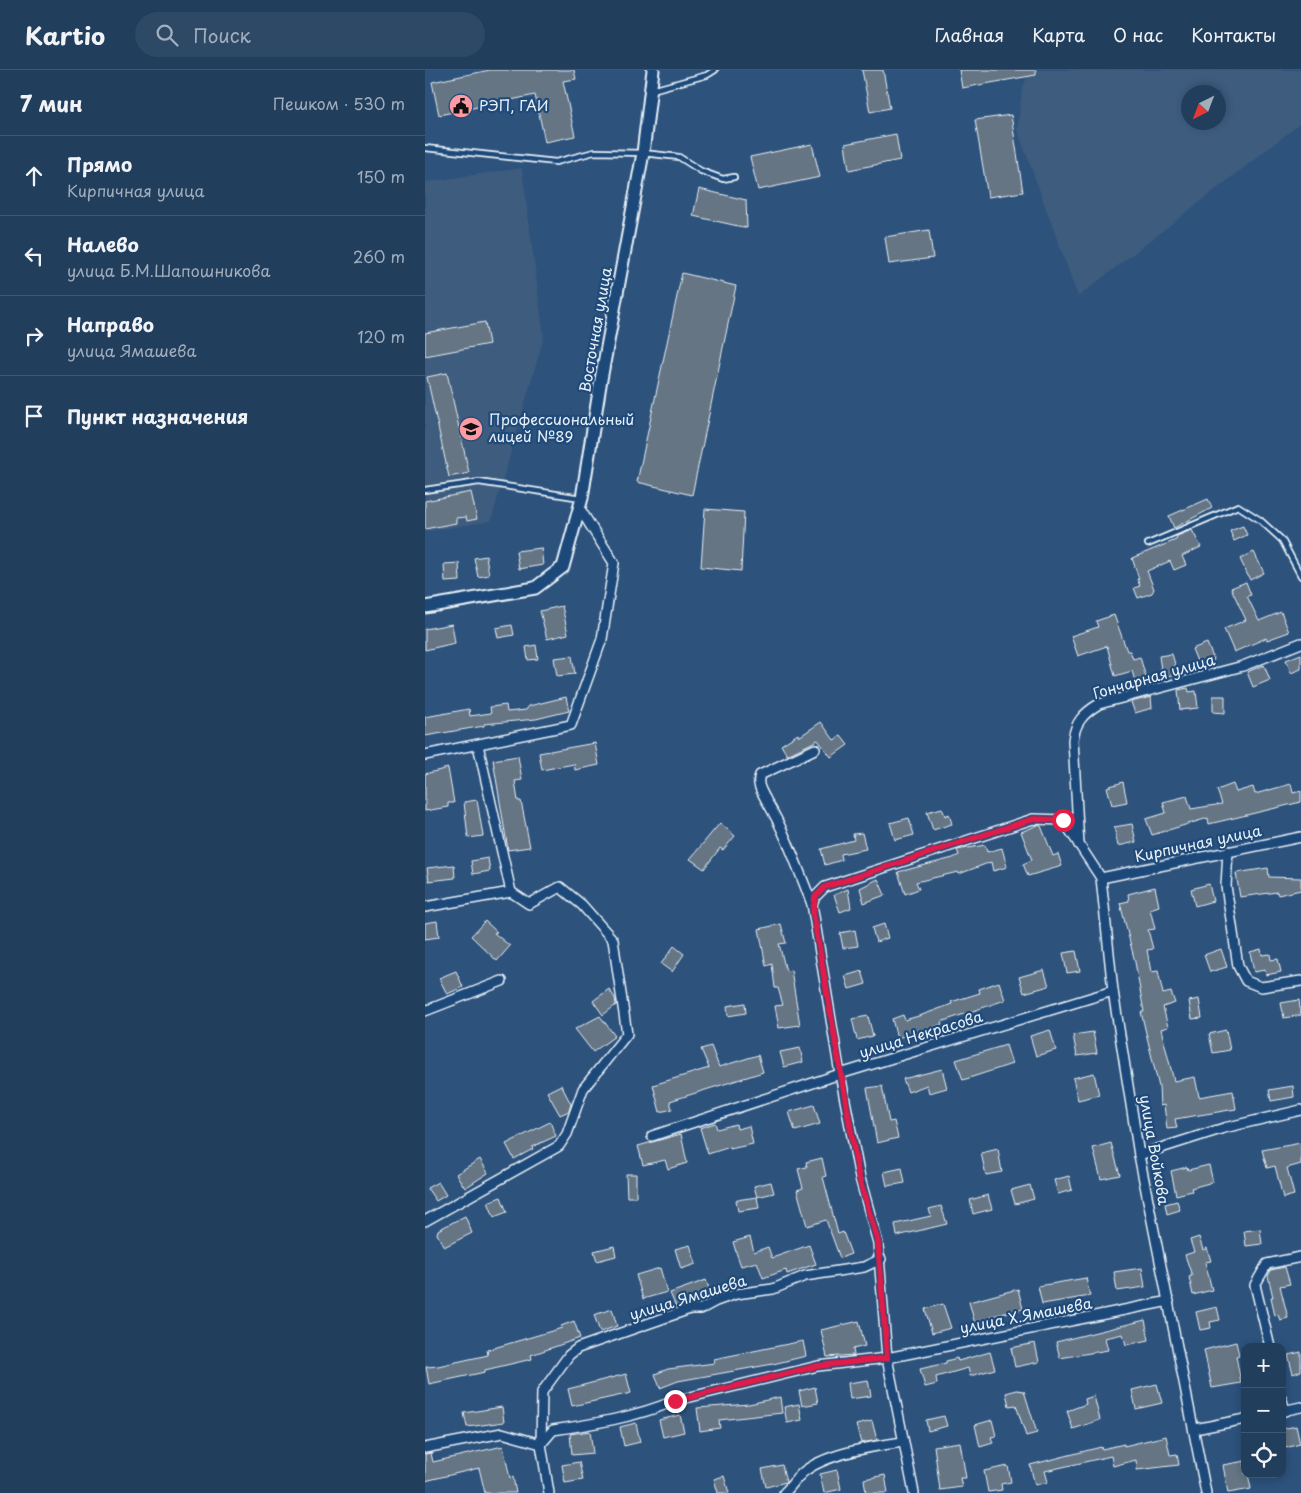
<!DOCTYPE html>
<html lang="ru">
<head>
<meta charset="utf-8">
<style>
  :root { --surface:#223e5d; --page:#2e4966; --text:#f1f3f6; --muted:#a2aebc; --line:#3f5772 }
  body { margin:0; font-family:"Playpen Sans",sans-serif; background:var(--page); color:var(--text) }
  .controls { position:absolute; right:15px; bottom:15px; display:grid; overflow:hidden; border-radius:10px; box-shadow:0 2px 8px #0003 }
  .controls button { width:45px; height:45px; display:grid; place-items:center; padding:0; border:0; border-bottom:1px solid var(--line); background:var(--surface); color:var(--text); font:25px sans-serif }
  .compass { position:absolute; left:756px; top:15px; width:45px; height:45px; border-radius:50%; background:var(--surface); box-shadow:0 2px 8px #0003; rotate:222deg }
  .stop { position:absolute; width:15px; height:15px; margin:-11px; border:4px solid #e11d48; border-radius:50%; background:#fff }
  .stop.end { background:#e11d48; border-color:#fff; box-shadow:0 1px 5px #0008 }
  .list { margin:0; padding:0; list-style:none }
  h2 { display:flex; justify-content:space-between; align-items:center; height:65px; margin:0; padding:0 20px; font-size:21px }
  h2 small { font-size:16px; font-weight:400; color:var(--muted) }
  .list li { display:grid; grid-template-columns:32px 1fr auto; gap:15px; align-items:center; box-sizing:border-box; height:80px; padding:0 20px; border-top:1px solid var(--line) }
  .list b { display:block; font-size:19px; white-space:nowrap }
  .list p { margin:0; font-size:16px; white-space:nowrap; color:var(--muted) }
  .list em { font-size:16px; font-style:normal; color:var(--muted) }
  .icon { flex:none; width:28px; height:28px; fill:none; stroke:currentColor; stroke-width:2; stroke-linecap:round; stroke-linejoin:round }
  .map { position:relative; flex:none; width:876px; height:1423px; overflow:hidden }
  header { display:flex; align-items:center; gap:30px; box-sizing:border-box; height:70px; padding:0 25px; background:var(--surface); border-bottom:1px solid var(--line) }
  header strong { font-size:24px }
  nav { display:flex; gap:28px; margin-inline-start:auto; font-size:18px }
  .search { width:350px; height:45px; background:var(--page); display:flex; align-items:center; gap:12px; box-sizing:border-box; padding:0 18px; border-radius:28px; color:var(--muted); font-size:19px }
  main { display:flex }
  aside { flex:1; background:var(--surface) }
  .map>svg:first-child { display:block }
</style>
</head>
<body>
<header>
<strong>Kartio</strong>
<div class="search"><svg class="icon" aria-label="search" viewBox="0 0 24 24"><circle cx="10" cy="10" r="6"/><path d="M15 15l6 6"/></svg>Поиск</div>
<nav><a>Главная</a><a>Карта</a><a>О нас</a><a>Контакты</a></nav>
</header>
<main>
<aside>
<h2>7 мин<small>Пешком · 530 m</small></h2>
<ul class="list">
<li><svg class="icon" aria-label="ahead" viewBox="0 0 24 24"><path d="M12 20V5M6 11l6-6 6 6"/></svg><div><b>Прямо</b><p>Кирпичная улица</p></div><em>150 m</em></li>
<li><svg class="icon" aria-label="left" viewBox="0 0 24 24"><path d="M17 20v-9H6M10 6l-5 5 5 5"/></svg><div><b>Налево</b><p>улица Б.М.Шапошникова</p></div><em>260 m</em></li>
<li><svg class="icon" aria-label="right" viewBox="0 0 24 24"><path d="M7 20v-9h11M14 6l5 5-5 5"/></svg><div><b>Направо</b><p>улица Ямашева</p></div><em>120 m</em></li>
<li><svg class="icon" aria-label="arrive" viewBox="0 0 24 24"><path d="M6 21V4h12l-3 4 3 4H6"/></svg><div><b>Пункт назначения</b></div></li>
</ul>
</aside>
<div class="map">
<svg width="876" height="1423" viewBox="0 0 876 1423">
  <rect width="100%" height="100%" fill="#2d527c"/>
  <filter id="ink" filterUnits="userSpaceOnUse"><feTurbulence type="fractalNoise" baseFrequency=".02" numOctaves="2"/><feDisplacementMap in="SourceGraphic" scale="10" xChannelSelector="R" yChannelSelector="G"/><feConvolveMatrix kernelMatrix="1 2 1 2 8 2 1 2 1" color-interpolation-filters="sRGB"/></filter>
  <g filter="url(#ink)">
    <!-- built -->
    <g fill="#3e5c7e" fill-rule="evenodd">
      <path d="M599 0H876V53L653 227 592 59 597 20 601 9ZM764 22H794V52H764Z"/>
      <path d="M97 98 119 267 66 451 0 462V112Z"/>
    </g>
    <!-- building -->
    <g fill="#657484" stroke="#e8f1f8">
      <path d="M65 0H149L151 9 138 11 150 66 120 72 110 25 14 45 7 12Z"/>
      <path d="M437 0H458L465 38 445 42Z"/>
      <path d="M534 0H611V5L537 18Z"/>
      <path d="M586 45 598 122 563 127 550 50Z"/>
      <path d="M471 64 475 90 424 100 420 74Z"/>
      <path d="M387 74 395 107 333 120 325 87Z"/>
      <path d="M274 119 321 130 322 158 268 146Z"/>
      <path d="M504 160 508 188 464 194 460 167Z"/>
      <path d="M257 203 311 216 267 425 212 412Z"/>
      <path d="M60 252 64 274 0 286V263Z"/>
      <path d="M22 303 44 403 24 407 2 307Z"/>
      <path d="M46 422 52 449 42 451 41 447 31 448V453L0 459V431Z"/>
      <path d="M783 429 787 438 749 458 744 446Z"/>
      <path d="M280 439 319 442 316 501 276 497Z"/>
      <path d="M818 456 822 465 809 471 805 461Z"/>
      <path d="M767 460 776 477 757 486 761 495 749 500 745 491 722 501 729 519 727 523 713 528 709 518 715 516 712 509H714L707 488 751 470 752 466Z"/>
      <path d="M116 478 118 495 94 499 91 481Z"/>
      <path d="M829 482 839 503 825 510 815 489Z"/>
      <path d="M61 486 64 505 53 507 49 488Z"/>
      <path d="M34 493 35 511 20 512 19 494Z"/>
      <path d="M821 512 826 525 822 526 834 551 856 542 864 562 842 570 841 568 809 582 799 559 821 550 806 518Z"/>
      <path d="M137 536 143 564 122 569 115 541Z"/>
      <path d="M689 545 702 581H705L708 589 715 587 723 615 712 618 707 601 690 606 682 576 653 586 646 566 673 557 671 551Z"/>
      <path d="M27 554 30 573 0 580V559Z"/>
      <path d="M87 555 89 565 73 568 71 558Z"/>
      <path d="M782 573 789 590 774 596 767 579Z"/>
      <path d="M111 575 113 589 103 590 101 577Z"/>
      <path d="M747 584 753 604 737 607 734 586Z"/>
      <path d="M876 584V599L866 603 861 590Z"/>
      <path d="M147 586 150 604 132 606 129 588Z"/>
      <path d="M839 595 845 610 828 617 822 602Z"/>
      <path d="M763 618 764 622 771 621 773 638 755 640 753 620Z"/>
      <path d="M788 626H800V643L788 642Z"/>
      <path d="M141 627 144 641 111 649 59 654V656L0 666V647L44 639 45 646 66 643 65 637 81 635 82 642 101 640 104 636Z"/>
      <path d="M726 627 727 638 710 643 706 632Z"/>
      <path d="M396 652 409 670 416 666 423 675 406 687 393 670 362 685 356 675 373 664 374 667Z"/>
      <path d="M170 673 174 695 150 700 149 694 117 700 114 683Z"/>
      <path d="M93 686 97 710 90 711 93 731H96L105 777 83 780 68 690Z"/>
      <path d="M23 698 29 733H23V737L0 741V704Z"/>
      <path d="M698 712 702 732 687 735 682 717Z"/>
      <path d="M808 714 811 722 828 717 830 724 866 714 868 723 876 721V732L784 754 783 748 727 765 721 749 741 743 738 732 762 726 766 739 797 734 792 720Z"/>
      <path d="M52 730 58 766 43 768 39 732Z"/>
      <path d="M517 738 520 746 524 744 527 754 508 760 502 742Z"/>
      <path d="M484 748 489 765 470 770 465 753Z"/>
      <path d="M295 753 310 766 298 780 295 778 279 799 265 789Z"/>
      <path d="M707 754 711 772 693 776 689 757Z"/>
      <path d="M613 755 616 756 628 786 633 784 637 796 603 806 598 794 607 790 596 762Z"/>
      <path d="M437 763 441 779 416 784 417 790 400 795 396 779 429 770 428 764Z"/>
      <path d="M560 775 562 782 577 778 582 797 568 801 566 792 534 804 533 802 491 812 494 819 480 824 473 802 528 788 534 785 532 780Z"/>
      <path d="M63 788 65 801 48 804 46 791Z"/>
      <path d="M29 795 30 808 4 811 2 798Z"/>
      <path d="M843 798 844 807 876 808V820L853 825 852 822 815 827 811 803Z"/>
      <path d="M453 809 460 825 439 833 435 818Z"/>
      <path d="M784 814 788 831 770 836 766 819Z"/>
      <path d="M730 817 734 836 725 839 730 859 723 860 728 879 722 880 726 902 733 901 738 924 746 922 750 933 738 937 743 957 736 959 749 1011 770 1007 774 1027 808 1021 811 1039 750 1049 752 1058 742 1059 739 1035 735 1036 734 1017 716 942H719L710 892 695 833 704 831 703 824Z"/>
      <path d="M423 819 426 838 415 842 409 825Z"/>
      <path d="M12 851 14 867 0 869V853Z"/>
      <path d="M60 851 72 862 69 863 85 876 72 891 46 866Z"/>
      <path d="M356 854 361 873 354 874 361 901 366 900 375 955 354 958 350 936 358 935 353 918H350L347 894 341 896 334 859Z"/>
      <path d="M459 854 463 868 451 872 447 858Z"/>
      <path d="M430 860 433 876 418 878 415 863Z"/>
      <path d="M249 876 259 884 247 902 236 894Z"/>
      <path d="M796 879 802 897 785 902 779 885Z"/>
      <path d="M836 879 837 885 845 884 846 890 853 889 856 902 841 905 840 900 829 902 825 882Z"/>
      <path d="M651 881 655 901 642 903 638 883Z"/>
      <path d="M619 900 624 916 599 923 594 907Z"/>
      <path d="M31 901 38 917 22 924 14 908Z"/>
      <path d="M437 901 441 914 424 919 420 906Z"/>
      <path d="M574 912 580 930 516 952 517 954 502 960 472 968 467 949 478 945 480 950 497 945 527 934 526 932 555 923 554 919Z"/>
      <path d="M184 919 190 928 191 935 178 945 168 931Z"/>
      <path d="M774 929 777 948 767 949 764 931Z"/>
      <path d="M874 930 876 945 859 948 856 933Z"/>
      <path d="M320 933 321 943 303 946 302 936Z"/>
      <path d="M175 946 190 966 168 982 150 959Z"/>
      <path d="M443 946 448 966 432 970 427 949Z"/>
      <path d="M625 960 631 980 611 986 605 966Z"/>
      <path d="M801 960 805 980 788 983 784 964Z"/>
      <path d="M668 962 672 983 652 986 648 965Z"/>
      <path d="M581 975 587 994 538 1010 531 990Z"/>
      <path d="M286 976 294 997 333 985 338 1002 245 1031 247 1039 235 1042 228 1015 284 998 276 979Z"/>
      <path d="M375 978 378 992 359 997 355 982Z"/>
      <path d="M517 999 522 1018 504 1023 502 1015 483 1022 478 1009Z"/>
      <path d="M669 1003 674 1025 653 1030 648 1008Z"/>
      <path d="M136 1015 146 1034 144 1041 135 1045 122 1022Z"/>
      <path d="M457 1016 464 1052 469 1051 473 1068 452 1073 442 1018Z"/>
      <path d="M868 1016 869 1027 846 1031 844 1020Z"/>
      <path d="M389 1035 395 1054 370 1061 364 1042Z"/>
      <path d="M125 1052 131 1066 107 1077 108 1079 89 1089 81 1074Z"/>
      <path d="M290 1053 292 1059 311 1054 312 1059 324 1056 328 1074 305 1079V1077L283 1084 275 1058Z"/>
      <path d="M256 1064 262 1093 243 1099 240 1090 218 1095 213 1076Z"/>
      <path d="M686 1073 695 1105 676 1109 668 1078Z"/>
      <path d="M876 1073V1094L862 1098 869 1125 858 1128 850 1096 842 1098 837 1080Z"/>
      <path d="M573 1079 577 1102 561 1105 556 1083Z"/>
      <path d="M397 1088 401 1106 398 1107 413 1164 418 1162 426 1184 415 1188 401 1150 382 1156 372 1120 378 1118 373 1099 382 1097 381 1092Z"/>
      <path d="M55 1089 63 1103 40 1118 31 1104Z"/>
      <path d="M784 1095 788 1112 766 1118 767 1121 751 1125 746 1101 762 1097 763 1100Z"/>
      <path d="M477 1098 480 1113 462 1116 459 1102Z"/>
      <path d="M201 1104H211V1127H202Z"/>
      <path d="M644 1106 647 1120 633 1124 629 1110Z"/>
      <path d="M13 1112 21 1125 11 1131 2 1118Z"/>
      <path d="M346 1112 349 1123 332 1127 329 1116Z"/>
      <path d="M605 1115 609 1129 590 1134 586 1120Z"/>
      <path d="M563 1125 567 1139 548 1144 545 1130Z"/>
      <path d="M76 1127 82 1142 69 1147 63 1132Z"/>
      <path d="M332 1127 334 1138 313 1141 311 1130Z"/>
      <path d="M752 1131 755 1140 742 1144 740 1134Z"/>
      <path d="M516 1136 522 1154 472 1166 470 1154 506 1146 504 1139Z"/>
      <path d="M40 1146 47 1163 19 1177 12 1164 13 1160Z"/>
      <path d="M835 1159 837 1174 821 1176 819 1161Z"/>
      <path d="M325 1167 329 1182 343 1177 347 1188 384 1175 391 1194 362 1204 361 1200 338 1208 332 1192 316 1196 311 1182 308 1172Z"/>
      <path d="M774 1167 778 1180 782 1178 786 1191 780 1192 787 1220 768 1225 764 1207 767 1206 760 1185 769 1182 765 1170Z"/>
      <path d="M265 1175 271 1194 256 1199 250 1179Z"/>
      <path d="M189 1176 191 1186 172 1191 169 1181Z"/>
      <path d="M860 1197 865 1214 855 1216 863 1248 855 1250 853 1245 850 1246 846 1227H848L843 1206 846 1200Z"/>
      <path d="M235 1198 242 1222 218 1229 211 1205Z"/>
      <path d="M717 1198 720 1217 692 1221 689 1202Z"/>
      <path d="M661 1208 665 1226 617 1234 613 1216Z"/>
      <path d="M281 1210 286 1224 251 1237 245 1223Z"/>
      <path d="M593 1219 598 1239 567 1246 568 1249 550 1254 544 1232Z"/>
      <path d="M518 1234 526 1258 507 1263 500 1239Z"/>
      <path d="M792 1237 795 1250 785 1252 786 1258 775 1260 771 1242Z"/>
      <path d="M187 1239 192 1256 175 1262 169 1245Z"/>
      <path d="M720 1250 724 1270 701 1275 698 1264 680 1268 683 1280 635 1288 631 1272Z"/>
      <path d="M149 1251 155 1268 106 1285 107 1289 60 1300V1302L4 1314 1 1297 13 1296 63 1285 62 1280 137 1258 136 1256Z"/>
      <path d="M434 1251 440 1276 428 1279 429 1285 402 1287 396 1260Z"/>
      <path d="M378 1271 381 1286 348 1294 253 1311 235 1318 230 1304 243 1299 290 1293 289 1289Z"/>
      <path d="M811 1272 814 1285 811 1286 816 1313 787 1318 779 1280Z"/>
      <path d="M610 1273 614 1292 590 1297 586 1278Z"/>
      <path d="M565 1282 570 1299 545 1306 543 1298 511 1307 512 1314 500 1317 495 1299 521 1293V1291L532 1288 533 1291Z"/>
      <path d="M876 1282V1301L868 1304 863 1285Z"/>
      <path d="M201 1304 206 1323 147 1336 143 1319Z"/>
      <path d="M443 1310 446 1326 425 1329 423 1313Z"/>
      <path d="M732 1314 737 1333 711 1339 707 1320Z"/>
      <path d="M390 1317 393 1333 377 1336 374 1321Z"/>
      <path d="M592 1320 599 1321 612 1363 601 1366 591 1335 584 1336 581 1323Z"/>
      <path d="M669 1326 675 1350 648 1359 642 1341 661 1334 660 1329Z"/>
      <path d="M355 1327 357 1343 294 1350 295 1358 275 1361 272 1338 324 1334Z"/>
      <path d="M374 1334 377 1350 362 1353 359 1337Z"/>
      <path d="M77 1337 79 1352 42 1357 39 1343Z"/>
      <path d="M255 1345 259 1362 238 1367 234 1350Z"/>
      <path d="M519 1346 522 1356 503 1361 501 1350Z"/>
      <path d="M567 1350 571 1366 566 1367 568 1373 555 1377 550 1355Z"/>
      <path d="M447 1351 452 1370 436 1373 431 1355Z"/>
      <path d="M211 1353 215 1372 199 1376 195 1357Z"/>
      <path d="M871 1356 875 1374 857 1379V1359Z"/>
      <path d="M165 1361 168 1383 147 1385 145 1364Z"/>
      <path d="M741 1366 745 1385 752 1384 754 1395 712 1400 711 1390 688 1396 686 1386 620 1401 623 1412 610 1415 605 1395 676 1377 677 1379 699 1374V1376Z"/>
      <path d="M535 1372 541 1408H535L537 1417 515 1420 509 1376Z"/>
      <path d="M78 1376 85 1408 88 1407 91 1423H60L54 1398 0 1411V1384L6 1383 8 1392Z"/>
      <path d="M820 1391V1404H823L826 1419 803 1423 798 1395Z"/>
      <path d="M154 1392 158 1410 140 1413 137 1395Z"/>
      <path d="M357 1395 361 1412 341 1417 337 1399Z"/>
      <path d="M583 1396 586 1412 576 1414 577 1420 563 1422 559 1401Z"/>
      <path d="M412 1400 416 1419 399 1423 395 1404Z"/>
      <path d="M460 1405 463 1423H441L439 1409Z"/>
      <path d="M299 1406 304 1423H293L289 1409Z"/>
    </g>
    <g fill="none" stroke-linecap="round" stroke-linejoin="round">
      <!-- service casing -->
      <g stroke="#e8f1f8" stroke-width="8">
        <g id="service">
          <path d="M227 20 282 5 290 0"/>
          <path d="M0 78 131 92 169 82 218 83 254 87 276 101 298 109 309 107"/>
          <path d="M0 420 54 412 156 428"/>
          <path d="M723 474 813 436 835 450 857 470 876 506"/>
        </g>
      </g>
      <!-- minor casing -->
      <g stroke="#e8f1f8" stroke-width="12">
        <g id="minor">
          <path d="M53 675 86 822"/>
          <path d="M0 685 146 655 177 569 189 493 155 439"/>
          <path d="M654 775 648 670C650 652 659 643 674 634L818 596 876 573"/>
          <path d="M803 781 801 816 813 896 821 911 836 917 876 911"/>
          <path d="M676 808 876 767"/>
          <path d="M387 834C373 799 361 763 341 730 337 722 331 714 335 705L390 679"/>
          <path d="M0 837 86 822"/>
          <path d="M0 941 77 911"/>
          <path d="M227 1066 415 1004 688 921"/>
          <path d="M714 1085 799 1058 876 1040"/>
          <path d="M0 1151 134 1076 142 1064 158 1019 202 964 188 870 157 835 135 817 104 834 86 822"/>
          <path d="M845 1277 830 1215 842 1194 876 1187"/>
          <path d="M857 1330 860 1341"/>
          <path d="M857 1341 876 1337"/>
          <path d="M770 1359 820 1349"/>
          <path d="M0 1378 77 1363 116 1374 128 1360C169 1354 211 1347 249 1331L393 1296 462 1288 744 1231"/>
          <path d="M124 1423 116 1374 117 1322 144 1285 153 1278 265 1239H276L291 1231 311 1224 348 1219 380 1206 439 1197 456 1189"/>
          <path d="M359 1423C367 1416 372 1406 381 1400 405 1383 449 1376 478 1372"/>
          <path d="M489 1423 462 1288 453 1173 435 1108 415 1004 387 834 390 827 400 817 608 749 638 750 676 808 688 921 714 1085 781 1423"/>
        </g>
      </g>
      <!-- tertiary casing -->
      <g stroke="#e8f1f8" stroke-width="15">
        <path id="tertiary" d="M0 537 110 518 138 497 157 428 175 315 218 83 228 0"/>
      </g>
      <!-- service -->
      <use href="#service" stroke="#1f4a7a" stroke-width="4.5"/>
      <!-- minor -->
      <use href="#minor" stroke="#1f4a7a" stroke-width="9"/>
      <!-- tertiary -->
      <use href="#tertiary" stroke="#1f4a7a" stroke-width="11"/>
    </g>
  </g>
  <g fill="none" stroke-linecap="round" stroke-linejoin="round" filter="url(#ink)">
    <!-- route -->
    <path stroke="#e11d48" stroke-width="6" d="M250 1331 393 1296 462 1288 453 1172 434 1108 388 842 390 827 400 817 608 749 638 750"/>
  </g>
  <!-- icons -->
  <defs>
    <g id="civic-disc" transform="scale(1.25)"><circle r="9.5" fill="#ff9aa2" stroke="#1f4a7a"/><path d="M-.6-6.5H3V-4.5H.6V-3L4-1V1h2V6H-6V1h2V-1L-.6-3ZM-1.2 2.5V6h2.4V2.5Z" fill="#111"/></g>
    <g id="university-disc" transform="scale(1.25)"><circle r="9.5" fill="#ff9aa2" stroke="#1f4a7a"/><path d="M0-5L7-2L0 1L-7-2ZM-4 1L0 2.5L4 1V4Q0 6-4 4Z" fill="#111"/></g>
  </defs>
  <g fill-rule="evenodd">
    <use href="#civic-disc" x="36" y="36"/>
    <use href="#university-disc" x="46" y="359"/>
  </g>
  <g text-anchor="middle" stroke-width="4.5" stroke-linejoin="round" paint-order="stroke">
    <!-- poi labels -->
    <g font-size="15" fill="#e8f1f8" stroke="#1f4a7a" text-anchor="start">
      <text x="54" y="41">РЭП, ГАИ</text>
      <text x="64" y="355">Профессиональный<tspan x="64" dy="17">лицей №89</tspan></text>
    </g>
    <!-- street labels -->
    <g font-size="15" fill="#e8f1f8" stroke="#1f4a7a">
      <text transform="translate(171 260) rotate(-80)" y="5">Восточная улица</text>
      <text transform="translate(729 607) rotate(-16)" y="5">Гончарная улица</text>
      <text transform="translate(773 774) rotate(-12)" y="5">Кирпичная улица</text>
      <text transform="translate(496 965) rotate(-17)" y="5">улица Некрасова</text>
      <text transform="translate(729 1080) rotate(80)" y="5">улица Войкова</text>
      <text transform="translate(263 1228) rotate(-17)" y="5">улица Ямашева</text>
      <text transform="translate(601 1246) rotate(-11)" y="5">улица Х.Ямашева</text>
    </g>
  </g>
</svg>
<div class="controls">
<button>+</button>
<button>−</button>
<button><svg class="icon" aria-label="locate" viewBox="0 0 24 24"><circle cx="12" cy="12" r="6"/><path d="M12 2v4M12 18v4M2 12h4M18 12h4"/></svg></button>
</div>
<svg class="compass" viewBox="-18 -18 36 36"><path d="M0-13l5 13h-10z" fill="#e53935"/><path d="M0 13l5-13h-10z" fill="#a2aebc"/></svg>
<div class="stop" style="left:638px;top:750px"></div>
<div class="stop end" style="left:250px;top:1331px"></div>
</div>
</main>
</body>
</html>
